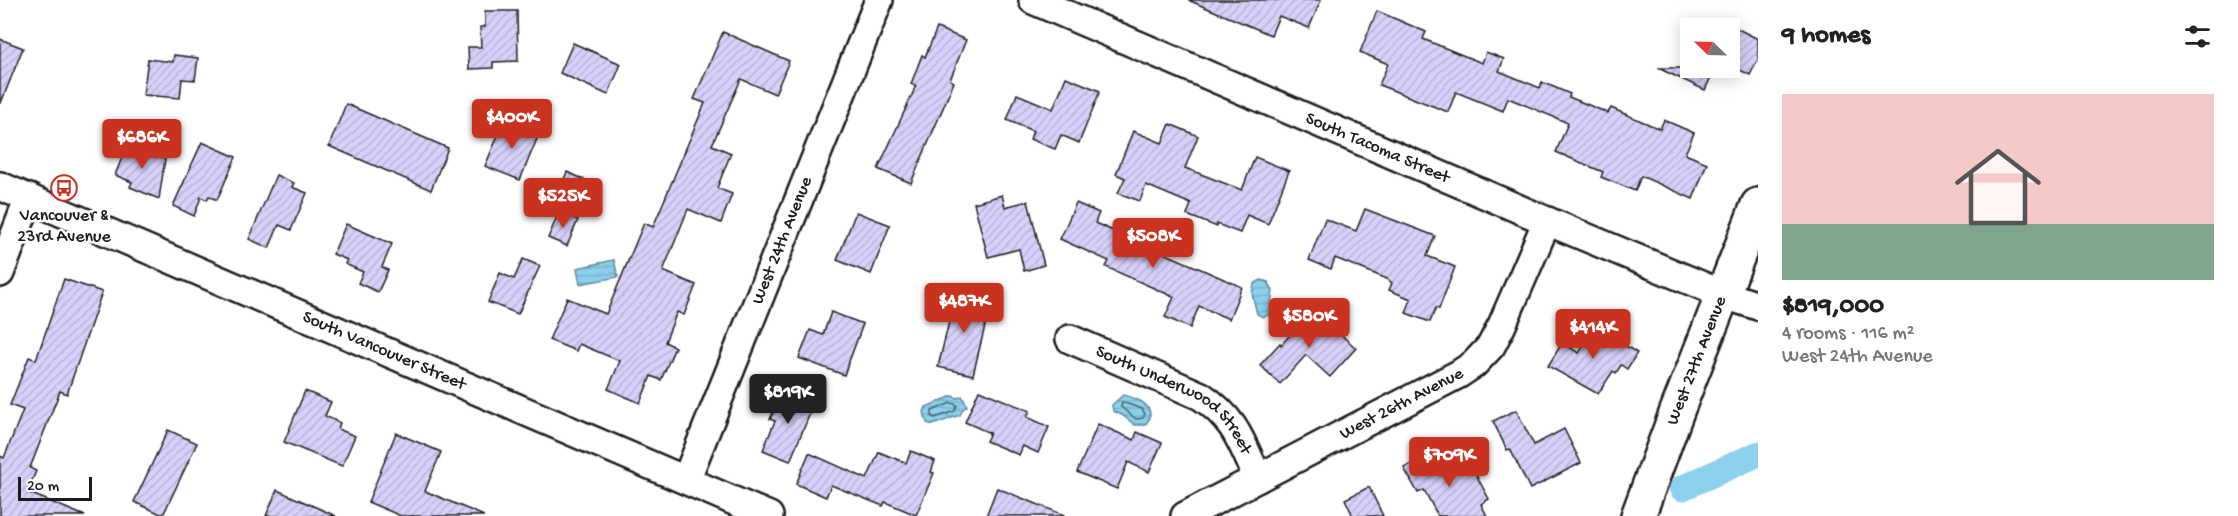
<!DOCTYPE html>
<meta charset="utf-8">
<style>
:root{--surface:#fff;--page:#f6f6f6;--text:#222;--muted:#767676;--line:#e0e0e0;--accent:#c8321e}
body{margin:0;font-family:"Gochi Hand",sans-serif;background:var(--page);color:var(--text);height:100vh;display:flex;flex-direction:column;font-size:22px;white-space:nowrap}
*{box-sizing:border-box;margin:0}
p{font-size:20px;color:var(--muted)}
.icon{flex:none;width:33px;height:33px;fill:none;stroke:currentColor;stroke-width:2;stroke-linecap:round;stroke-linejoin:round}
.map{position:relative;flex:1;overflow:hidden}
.drawer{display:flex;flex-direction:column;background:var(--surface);width:480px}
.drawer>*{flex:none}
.needle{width:39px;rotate:293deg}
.fabs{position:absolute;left:1680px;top:18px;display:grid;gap:12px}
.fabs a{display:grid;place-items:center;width:60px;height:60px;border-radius:0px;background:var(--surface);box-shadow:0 3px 15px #0003;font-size:30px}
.scale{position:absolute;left:18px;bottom:15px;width:74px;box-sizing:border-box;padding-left:6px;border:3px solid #1c1c1c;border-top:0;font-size:16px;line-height:21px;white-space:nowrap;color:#1c1c1c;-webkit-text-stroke:4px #fff;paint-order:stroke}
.price{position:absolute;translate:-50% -51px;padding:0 14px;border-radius:6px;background:var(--accent);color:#fff;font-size:20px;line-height:39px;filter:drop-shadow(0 2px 3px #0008)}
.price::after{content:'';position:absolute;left:50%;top:36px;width:18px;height:14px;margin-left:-9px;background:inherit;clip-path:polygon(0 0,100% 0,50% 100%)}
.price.current{background:#222;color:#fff}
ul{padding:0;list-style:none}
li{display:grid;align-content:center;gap:12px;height:318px;padding:0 24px}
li+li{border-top:2px solid var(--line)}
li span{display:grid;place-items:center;height:186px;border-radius:0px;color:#555}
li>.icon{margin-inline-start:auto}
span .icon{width:108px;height:108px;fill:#fffc;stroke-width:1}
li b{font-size:26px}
h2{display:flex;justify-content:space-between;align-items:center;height:72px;padding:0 24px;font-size:26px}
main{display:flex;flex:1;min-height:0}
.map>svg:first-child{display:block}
.water{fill:url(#water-rules);stroke:#5f8899;stroke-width:1.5}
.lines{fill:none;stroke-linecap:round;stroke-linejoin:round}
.shore{stroke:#486470;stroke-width:1.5}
.canal{stroke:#8bd0ed;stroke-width:26}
.building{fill:url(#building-hatch);stroke:#1c1c1c;stroke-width:1.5}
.minor-casing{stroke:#1c1c1c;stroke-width:32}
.major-casing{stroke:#1c1c1c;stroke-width:38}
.minor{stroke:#fff;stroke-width:27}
.major{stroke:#fff;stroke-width:33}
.labels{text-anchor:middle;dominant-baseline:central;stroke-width:5;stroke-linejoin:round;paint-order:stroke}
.street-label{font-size:18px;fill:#1c1c1c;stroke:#fff}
.poi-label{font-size:18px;fill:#1c1c1c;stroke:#fff}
</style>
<main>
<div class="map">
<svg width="1758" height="516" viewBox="0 0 1758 516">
<defs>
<pattern id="water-rules" width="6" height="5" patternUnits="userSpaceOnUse" patternTransform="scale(1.5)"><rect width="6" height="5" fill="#8bd0ed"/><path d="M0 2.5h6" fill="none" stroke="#77b2cb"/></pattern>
<pattern id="building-hatch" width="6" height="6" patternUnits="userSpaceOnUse" patternTransform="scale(1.5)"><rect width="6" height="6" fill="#d7d0f9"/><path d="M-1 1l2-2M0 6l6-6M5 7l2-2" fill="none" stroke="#b8b2d5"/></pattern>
</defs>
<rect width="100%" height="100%" fill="#fff"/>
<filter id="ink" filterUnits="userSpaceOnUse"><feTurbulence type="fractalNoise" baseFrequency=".0167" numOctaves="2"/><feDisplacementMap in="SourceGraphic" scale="12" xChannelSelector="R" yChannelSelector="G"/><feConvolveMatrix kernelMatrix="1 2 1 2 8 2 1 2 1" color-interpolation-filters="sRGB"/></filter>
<g filter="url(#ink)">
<!-- water -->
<g class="water">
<polygon points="614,260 618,277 580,284 577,268"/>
<polygon points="1261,280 1268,282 1273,290 1270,311 1269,315 1263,317 1257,314 1252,293 1254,284"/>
<path d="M 1123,395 C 1135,398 1152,403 1150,418 L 1145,425 L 1135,425 L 1122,415 L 1113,411 L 1112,405 Z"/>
<polygon points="952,396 958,398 962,396 967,406 963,409 960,415 933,425 927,423 924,412 926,407"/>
</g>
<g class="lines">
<!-- shore -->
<g class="shore">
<polygon points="1122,402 1142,409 1145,414 1143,418 1136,419 1121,407"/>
<polygon points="951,403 957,405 955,411 935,418 932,417 932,411"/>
</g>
<!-- canal -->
<polyline class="canal" points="1682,488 1758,454"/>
</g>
<!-- building -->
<g class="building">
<polygon points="1188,0 1321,0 1309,28 1279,16 1271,35"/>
<polygon points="485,11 517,11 518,61 493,62 493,68 469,69 468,47 481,47 480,27 485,27"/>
<polygon points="1377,11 1426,32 1423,39 1482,63 1486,52 1504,59 1499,71 1540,88 1542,82 1570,94 1569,97 1608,113 1611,108 1660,129 1664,120 1694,133 1685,154 1707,163 1693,199 1641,176 1635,191 1601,177 1603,172 1556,152 1568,123 1508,98 1503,111 1456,92 1448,112 1379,85 1388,64 1360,52"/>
<polygon points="1730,25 1758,39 1758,59 1750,75 1730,65"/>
<polygon points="937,28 966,40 950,80 954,82 911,183 878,169 916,86 911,84 922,55 925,57"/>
<polygon points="723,32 789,61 775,94 741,79 712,145 731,153 717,188 732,194 721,223 688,209 663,271 696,285 684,315 677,312 665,342 675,347 661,380 651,376 640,403 608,389 620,361 579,344 576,351 549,340 567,298 606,314 644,223 653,227 705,103 694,99"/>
<polygon points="0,39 23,48 1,103 0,103"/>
<polygon points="573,43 621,64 608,95 560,73"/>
<polygon points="174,55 198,58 195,80 182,79 180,98 143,95 148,59 173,62"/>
<polygon points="1658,68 1715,68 1705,90"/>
<polygon points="1066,77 1100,91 1079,143 1061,135 1055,149 1030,139 1033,131 1007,120 1017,94 1053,109"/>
<polygon points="346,104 448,148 431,190 329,146"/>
<polygon points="505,119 539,134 520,180 485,166"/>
<polygon points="1170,124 1198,136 1185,168 1242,190 1255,157 1289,171 1268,224 1247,215 1240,233 1217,224 1217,227 1187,215 1191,204 1146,185 1140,201 1118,193 1125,178 1116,174 1133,131 1162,143"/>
<polygon points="202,142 236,157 217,200 209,196 207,200 201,197 194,216 173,206"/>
<polygon points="128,143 165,159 159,199 130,187 132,182 115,175"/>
<polygon points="567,172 590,182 578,208 556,198"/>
<polygon points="276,175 294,183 292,187 307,193 291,230 279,225 269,248 249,239"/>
<polygon points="1002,195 1005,207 1028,201 1044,265 1024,271 1019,249 988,257 974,203"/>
<polygon points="1076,203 1099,213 1095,223 1242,287 1229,319 1199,306 1190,328 1165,317 1174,297 1106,267 1109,261 1060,239"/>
<polygon points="1365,209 1435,236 1427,256 1455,267 1439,309 1436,308 1430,322 1406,313 1411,299 1389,290 1392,283 1387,279 1335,258 1331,269 1309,260 1325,219 1356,231"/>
<polygon points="559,212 578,220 567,246 548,238"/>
<polygon points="856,212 890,225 871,274 837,260"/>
<polygon points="346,224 392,244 382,267 388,270 378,292 358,283 363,272 345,264 347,260 333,254"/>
<polygon points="523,259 540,266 518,314 488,302 500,273 514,279"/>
<polygon points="64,279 102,292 67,394 60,391 30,468 36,471 27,492 85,516 0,516 0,456 4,458 23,410 10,405 29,357 36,360"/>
<polygon points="957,289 985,296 979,320 986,322 973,375 938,367"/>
<polygon points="1313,310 1356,348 1330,377 1306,355 1280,384 1260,365 1280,343 1281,345"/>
<polygon points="831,312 863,324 844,375 799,358 810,330 823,335"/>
<polygon points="1596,327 1637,353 1627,369 1621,365 1616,373 1613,371 1598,394 1548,366 1562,343 1579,353"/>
<polygon points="979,390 1030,411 1027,417 1049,427 1038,453 1023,446 1019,455 986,441 990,433 965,422"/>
<polygon points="305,391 331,402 325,416 340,423 338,429 355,436 342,466 284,442"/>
<polygon points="783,391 814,404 790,461 763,450 775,421 770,419"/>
<polygon points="1516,410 1534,445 1564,429 1581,463 1530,489 1510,449 1507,450 1493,421"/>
<polygon points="1098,424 1134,440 1137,432 1162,443 1149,472 1128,462 1117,489 1077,472"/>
<polygon points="168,430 197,443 163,515 134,502"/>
<polygon points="396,433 441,452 425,491 484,516 401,516 368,502"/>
<polygon points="911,451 935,461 931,472 934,473 916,515 885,502 883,506 831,485 826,497 796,484 809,453 867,479 879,452 906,463"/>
<polygon points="1429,454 1440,475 1468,460 1489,499 1481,504 1487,516 1438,516 1424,490 1418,493 1404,468"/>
<polygon points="1369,487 1383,516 1353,516 1345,499"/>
<polygon points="997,488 1064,515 1064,516 986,516"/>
<polygon points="277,490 336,516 266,516"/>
</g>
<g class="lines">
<!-- minor casing -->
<g class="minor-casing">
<g id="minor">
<path id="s1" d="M 1033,0 L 1547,221 L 1722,294 L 1758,306"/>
<path id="s2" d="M 0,186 L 769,516"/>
<polyline points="0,273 29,198"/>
<path id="s3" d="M 1070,339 L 1201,396 C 1236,420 1241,442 1258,478"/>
<path id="s4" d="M 686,480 L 879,0"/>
<path id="s5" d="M 1185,516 L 1459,374 L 1474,364 L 1491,346 L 1502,325 L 1547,221"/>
</g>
</g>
<!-- major casing -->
<g class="major-casing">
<g id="major">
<path id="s6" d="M 1638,516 L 1677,411 L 1758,205"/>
</g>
</g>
<!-- minor -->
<use href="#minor" class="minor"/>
<!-- major -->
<use href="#major" class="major"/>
</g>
</g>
<!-- icons -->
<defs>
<g id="bus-ring" transform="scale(1.35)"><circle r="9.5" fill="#fff" stroke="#c8321e" stroke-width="1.5"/><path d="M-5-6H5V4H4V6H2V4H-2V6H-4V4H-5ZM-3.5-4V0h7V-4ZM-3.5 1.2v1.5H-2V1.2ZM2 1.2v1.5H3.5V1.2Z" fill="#c8321e"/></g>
</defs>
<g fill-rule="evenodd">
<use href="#bus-ring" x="64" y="188"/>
</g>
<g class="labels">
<!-- street labels -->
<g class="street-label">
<text stroke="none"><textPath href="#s1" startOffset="375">South Tacoma Street</textPath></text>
<text stroke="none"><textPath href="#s4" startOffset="258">West 24th Avenue</textPath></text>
<text stroke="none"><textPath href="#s2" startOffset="418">South Vancouver Street</textPath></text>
<text stroke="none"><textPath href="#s6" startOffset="166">West 27th Avenue</textPath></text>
<text stroke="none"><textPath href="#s5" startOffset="244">West 26th Avenue</textPath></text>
<text stroke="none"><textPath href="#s3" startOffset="123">South Underwood Street</textPath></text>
</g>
<!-- poi labels -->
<g class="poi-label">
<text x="64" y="216">Vancouver &amp;<tspan x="64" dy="21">23rd Avenue</tspan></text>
</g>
</g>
</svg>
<div class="fabs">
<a><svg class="needle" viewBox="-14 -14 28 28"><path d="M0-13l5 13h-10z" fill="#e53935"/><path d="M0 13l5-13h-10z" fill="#767676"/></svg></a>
</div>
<div class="scale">20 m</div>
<b class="price" style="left:512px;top:150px">$400K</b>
<b class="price" style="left:142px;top:170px">$686K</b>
<b class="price" style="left:563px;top:229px">$525K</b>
<b class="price" style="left:1153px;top:269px">$508K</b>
<b class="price" style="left:964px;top:334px">$487K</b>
<b class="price" style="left:1309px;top:349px">$580K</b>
<b class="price" style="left:1593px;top:360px">$414K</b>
<b class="price current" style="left:788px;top:425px">$819K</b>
<b class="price" style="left:1449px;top:488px">$709K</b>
</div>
<section class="drawer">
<h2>9 homes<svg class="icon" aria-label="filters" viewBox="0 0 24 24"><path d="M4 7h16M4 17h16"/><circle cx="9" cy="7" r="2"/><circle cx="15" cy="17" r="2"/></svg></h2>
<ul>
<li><span style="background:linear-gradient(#f6c9c9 70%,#7fa58c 0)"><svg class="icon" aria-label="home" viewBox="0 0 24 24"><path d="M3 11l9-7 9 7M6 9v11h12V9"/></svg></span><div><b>$819,000</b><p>4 rooms · 116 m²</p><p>West 24th Avenue</p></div></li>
</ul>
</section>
</main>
